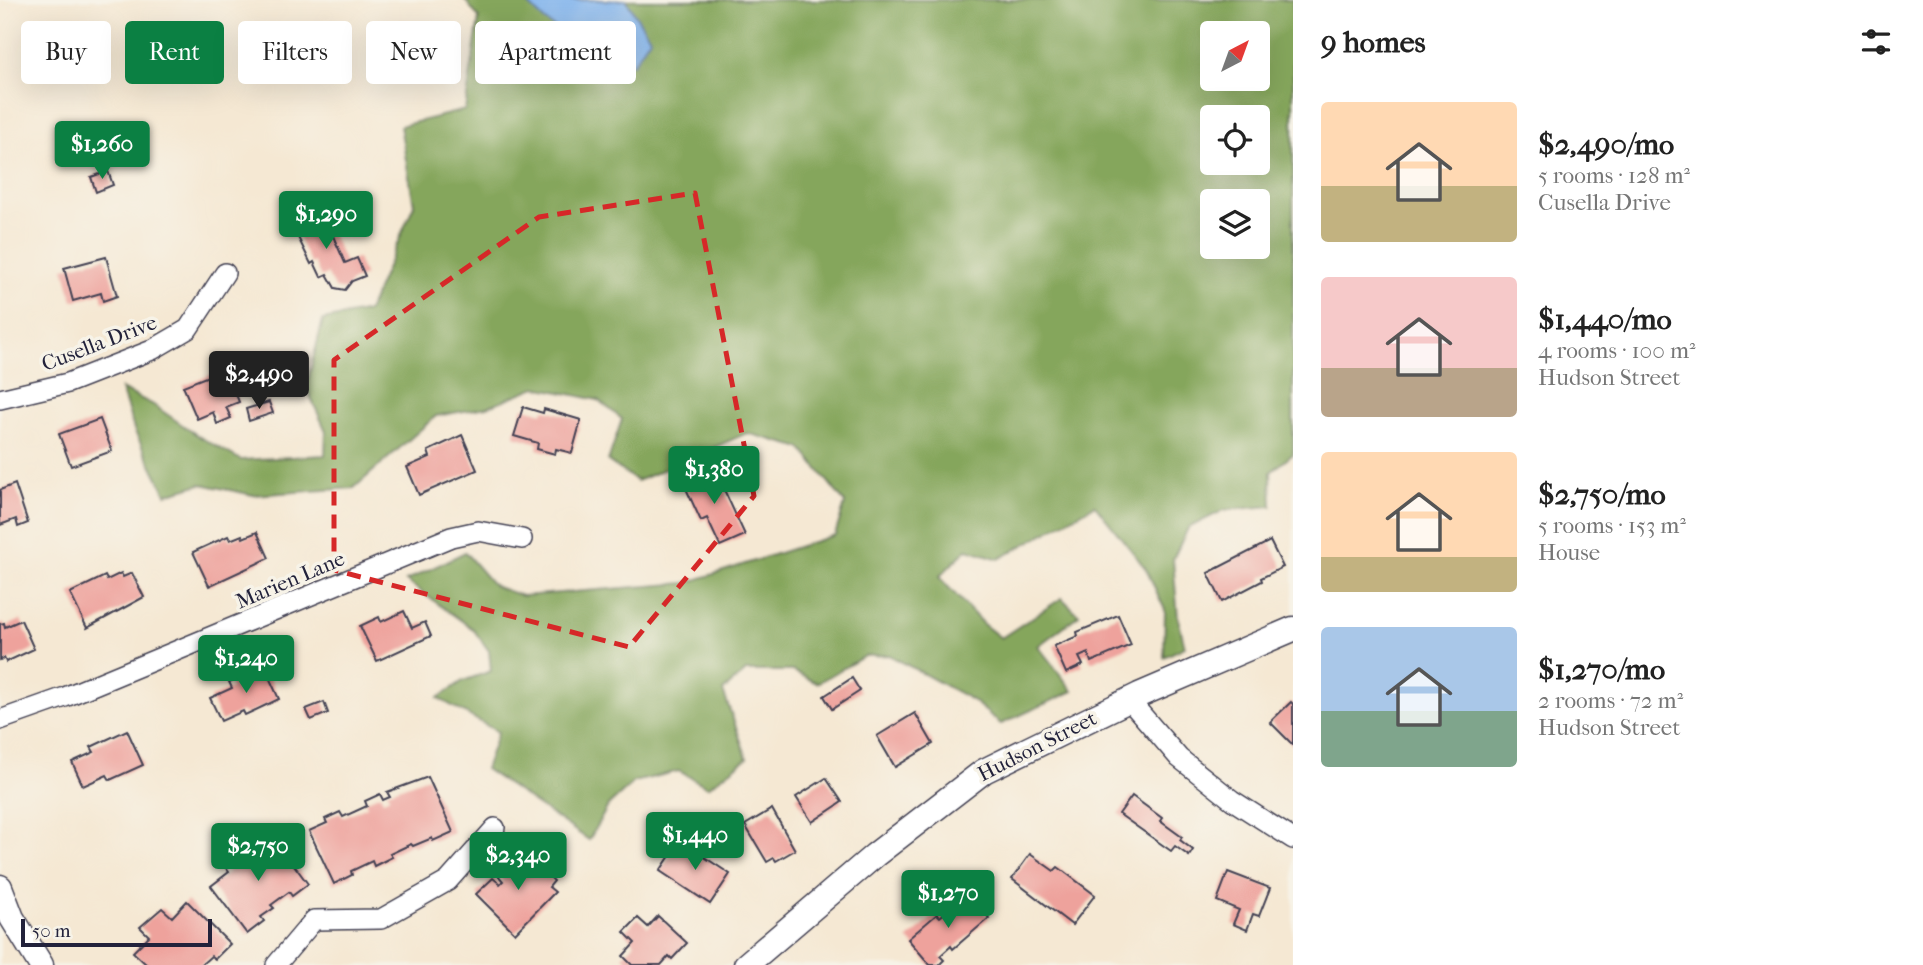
<!DOCTYPE html>
<meta charset="utf-8">
<style>
:root{--surface:#fff;--page:#f2f2f2;--text:#222;--muted:#767676;--accent:#0b8043}
body{margin:0;font-family:"IM FELL French Canon",serif;background:var(--page);color:var(--text);height:100vh;display:flex;flex-direction:column;font-size:26px;white-space:nowrap}
*{box-sizing:border-box;margin:0}
p{font-size:23px;color:var(--muted)}
.icon{flex:none;width:38px;height:38px;fill:none;stroke:currentColor;stroke-width:2;stroke-linecap:round;stroke-linejoin:round}
.map{position:relative;flex:1;overflow:hidden}
.panel{display:flex;flex-direction:column;background:var(--surface);width:630px}
.panel>*{flex:none}
.top-card{position:absolute;left:21px;top:21px;width:665px;height:63px;display:flex;gap:14px}
.needle{width:46px;rotate:41deg}
.fabs{position:absolute;left:1200px;top:21px;display:grid;gap:14px}
.fabs a{display:grid;place-items:center;width:70px;height:70px;border-radius:7px;background:var(--surface);box-shadow:0 7px 28px #0002;font-size:35px}
.scale{position:absolute;left:21px;bottom:18px;width:191px;box-sizing:border-box;padding-left:7px;border:4px solid #22223b;border-top:0;font-size:19px;line-height:24px;white-space:nowrap;color:#22223b;-webkit-text-stroke:5px #f7f3e8;paint-order:stroke}
.price{position:absolute;translate:-50% -60px;padding:0 16px;border-radius:7px;background:var(--accent);color:#fff;font-size:23px;line-height:46px;filter:drop-shadow(0 2px 4px #0008)}
.price::after{content:'';position:absolute;left:50%;top:42px;width:21px;height:16px;margin-left:-10px;background:inherit;clip-path:polygon(0 0,100% 0,50% 100%)}
.price.active{background:#222;color:#fff}
ul{padding:0;list-style:none}
li{display:flex;align-items:center;gap:21px;height:175px;padding:0 28px}
li span{display:grid;place-items:center;flex:none;width:196px;height:140px;border-radius:7px;color:#555}
li>.icon{margin-inline-start:auto}
span .icon{width:84px;height:84px;fill:#fffc;stroke-width:1}
li b{font-size:30px}
h2{display:flex;justify-content:space-between;align-items:center;height:84px;padding:0 28px;font-size:30px}
.pill{padding:0 24px;border-radius:7px;background:var(--surface);box-shadow:0 7px 28px #0002;font-size:24px;line-height:63px}
.pill.active{background:var(--accent);color:#fff}
main{display:flex;flex:1;min-height:0}
.map>svg:first-child{display:block}
.forest{fill:#85a65b;stroke:#54644b;stroke-width:2;fill-rule:evenodd}
.water{fill:#80b3ed;stroke:#516a94;stroke-width:2}
.building{fill:#eea29c}
.lines{fill:none;stroke-linecap:round;stroke-linejoin:round}
.minor-casing{stroke:#424052;stroke-width:22}
.tertiary-casing{stroke:#424052;stroke-width:27}
.minor{stroke:#fff;stroke-width:19}
.tertiary{stroke:#fff;stroke-width:24}
.marked{fill:none;stroke:#d62828;stroke-width:5;stroke-dasharray:14 9;stroke-linejoin:round}
.labels{text-anchor:middle;dominant-baseline:central;stroke-width:7;stroke-linejoin:round;paint-order:stroke}
.street-label{font-size:21px;fill:#22223b;stroke:#f7f3e8}
</style>
<main>
<div class="map">
<svg width="1293" height="965" viewBox="0 0 1293 965">
<rect width="100%" height="100%" fill="#f7f3e8"/>
<filter id="ink" filterUnits="userSpaceOnUse"><feTurbulence type="fractalNoise" baseFrequency=".0143" numOctaves="2"/><feDisplacementMap in="SourceGraphic" scale="14" xChannelSelector="R" yChannelSelector="G"/><feConvolveMatrix kernelMatrix="1 2 1 2 8 2 1 2 1" color-interpolation-filters="sRGB"/></filter>
<filter id="wash" filterUnits="userSpaceOnUse"><feTurbulence type="fractalNoise" baseFrequency=".00686" numOctaves="4" result="noise"/><feDisplacementMap in="SourceGraphic" scale="28" xChannelSelector="R" yChannelSelector="G"/><feGaussianBlur stdDeviation="1.57" result="paint"/><feColorMatrix in="noise" values="0 0 0 0 0 0 0 0 0 0 0 0 0 0 0 0 0 1.4 0 .05"/><feComposite in="paint" operator="in"/></filter>
<g filter="url(#wash)">
<rect width="100%" height="100%" fill="#f5e8d3"/>
<!-- forest -->
<path class="forest" d="M 465,0 L 1293,0 L 1293,454 L 1271,472 L 1272,506 L 1224,510 L 1188,528 L 1173,559 L 1178,618 L 1185,647 L 1164,657 L 1165,610 L 1146,569 L 1095,505 L 999,559 L 967,549 L 939,577 L 983,624 L 1001,638 L 1062,598 L 1079,615 L 1038,646 L 1073,691 L 1001,724 L 972,700 L 889,655 L 865,656 L 817,683 L 793,671 L 746,671 L 723,691 L 747,758 L 708,787 L 679,771 L 634,782 L 608,806 L 589,840 L 485,769 L 498,732 L 438,698 L 463,681 L 491,671 L 489,651 L 473,629 L 406,581 L 465,552 L 494,586 L 522,596 L 686,583 L 835,535 L 845,503 L 801,448 L 747,433 L 637,481 L 608,461 L 622,419 L 598,400 L 536,387 L 487,407 L 436,416 L 354,488 L 253,495 L 201,484 L 166,494 L 135,432 L 121,389 L 152,404 L 200,437 L 241,460 L 325,455 L 326,431 L 306,387 L 323,320 L 368,311 L 414,205 L 400,126 L 465,110 L 479,18 ZM 1213,33 L 1258,33 L 1258,79 L 1213,79 ZM 1213,117 L 1258,117 L 1258,163 L 1213,163 ZM 1213,201 L 1258,201 L 1258,247 L 1213,247 Z"/>
<!-- water -->
<polygon class="water" points="524,0 626,0 650,38 633,64 611,60 573,40 545,21"/>
<g id="blocks">
<!-- building -->
<g class="building">
<polygon points="108,171 113,185 96,192 91,177"/>
<polygon points="321,209 345,263 357,258 365,276 352,281 345,290 335,288 327,274 321,277 314,262 311,264 291,223"/>
<polygon points="106,257 117,296 103,301 101,293 73,301 64,268"/>
<polygon points="226,369 239,402 226,407 231,418 217,424 213,412 197,419 183,386"/>
<polygon points="269,402 273,413 249,421 246,409"/>
<polygon points="523,407 543,413 544,409 581,420 572,453 556,449 555,454 537,449 538,443 514,436"/>
<polygon points="100,419 112,451 71,466 59,434"/>
<polygon points="462,435 477,470 419,495 407,467 430,457 428,451"/>
<polygon points="714,468 745,535 720,546 707,518 701,521 683,482"/>
<polygon points="15,484 28,523 18,527 16,519 0,525 0,490"/>
<polygon points="257,532 269,558 209,586 193,552 228,536 230,540 242,535 243,538"/>
<polygon points="1270,541 1283,567 1261,578 1262,581 1222,602 1208,573"/>
<polygon points="121,573 123,577 132,573 144,597 87,628 70,593 105,576 107,580"/>
<polygon points="404,611 412,628 425,622 431,636 377,661 360,626 379,617 381,622"/>
<polygon points="1118,615 1131,645 1091,662 1088,653 1079,657 1083,665 1066,673 1054,646 1078,636 1077,632"/>
<polygon points="21,620 34,649 6,662 4,658 0,660 0,624 4,623 5,627"/>
<polygon points="264,666 279,699 245,715 243,711 221,721 210,698 232,688 229,682"/>
<polygon points="852,678 860,691 832,709 824,696"/>
<polygon points="324,702 328,713 311,720 306,709"/>
<polygon points="1291,702 1293,704 1293,745 1270,722"/>
<polygon points="915,713 933,744 895,767 877,736"/>
<polygon points="127,730 143,765 110,780 107,775 83,786 72,762 94,752 91,747"/>
<polygon points="428,777 453,832 433,841 432,838 413,846 411,844 390,854 392,857 374,866 372,861 351,871 352,875 334,884 309,831 327,823 325,819 340,812 343,817 367,806 365,801 380,794 383,800 390,797 387,792"/>
<polygon points="826,778 842,802 812,822 796,797"/>
<polygon points="1132,796 1162,818 1160,821 1182,837 1180,840 1193,850 1189,856 1175,846 1171,851 1119,814"/>
<polygon points="772,809 795,850 776,861 774,858 767,862 745,825"/>
<polygon points="274,838 308,884 292,896 289,892 271,905 274,908 261,917 264,921 247,934 211,886 229,872 221,862 233,854 240,863 245,859 242,855 255,845 258,849"/>
<polygon points="680,841 730,874 710,904 660,871"/>
<polygon points="1030,854 1054,871 1058,867 1095,895 1072,925 1012,879"/>
<polygon points="516,855 522,861 528,855 554,881 549,887 555,892 515,933 476,894 493,878 500,884 503,881 497,874"/>
<polygon points="1228,872 1270,888 1259,916 1253,914 1247,930 1233,924 1239,910 1217,901"/>
<polygon points="968,893 989,918 953,949 951,946 940,956 944,960 939,965 930,965 908,939 937,914 940,917"/>
<polygon points="187,901 230,944 215,959 211,956 201,965 147,965 133,952 149,936 140,927 162,908 172,917"/>
<polygon points="658,916 687,943 672,959 669,956 661,965 632,965 623,956 635,943 624,932 638,918 648,927"/>
</g>
</g>
</g>
<g filter="url(#ink)">
<use href="#blocks" fill-opacity="0" stroke="#424052" stroke-width="2"/>
<g class="lines">
<!-- minor casing -->
<g class="minor-casing">
<g id="minor">
<polyline points="0,399 68,383 152,350 188,329 225,273"/>
<polyline points="1129,700 1179,758 1232,800 1293,839"/>
<polyline points="0,720 65,697 451,537 478,531 522,539"/>
<polyline points="276,965 314,920 381,919 448,881 495,828"/>
</g>
</g>
<!-- tertiary casing -->
<g class="tertiary-casing">
<g id="tertiary">
<polyline points="0,887 12,918 41,965"/>
<polyline points="746,965 875,855 984,771 1139,695 1293,629"/>
</g>
</g>
<!-- minor -->
<use href="#minor" class="minor"/>
<!-- tertiary -->
<use href="#tertiary" class="tertiary"/>
</g>
</g>
<!-- marked area -->
<path class="marked" d="M 695,193 L 754,496 L 629,647 L 334,570 L 334,360 L 539,217 Z"/>
<g class="labels">
<!-- street labels -->
<g class="street-label">
<text transform="translate(99 343) rotate(-21)">Cusella Drive</text>
<text transform="translate(290 580) rotate(-23)">Marien Lane</text>
<text transform="translate(1037 746) rotate(-27)">Hudson Street</text>
</g>
</g>
</svg>
<div class="fabs">
<a><svg class="needle" viewBox="-14 -14 28 28"><path d="M0-13l5 13h-10z" fill="#e53935"/><path d="M0 13l5-13h-10z" fill="#767676"/></svg></a>
<a><svg class="icon" aria-label="locate" viewBox="0 0 24 24"><circle cx="12" cy="12" r="6"/><path d="M12 2v4M12 18v4M2 12h4M18 12h4"/></svg></a>
<a><svg class="icon" aria-label="layers" viewBox="0 0 24 24"><path d="M12 4l9 5-9 5-9-5zM3 14l9 5 9-5"/></svg></a>
</div>
<div class="scale">50 m</div>
<b class="price" style="left:102px;top:181px">$1,260</b>
<b class="price" style="left:326px;top:251px">$1,290</b>
<b class="price active" style="left:259px;top:411px">$2,490</b>
<b class="price" style="left:714px;top:506px">$1,380</b>
<b class="price" style="left:246px;top:695px">$1,240</b>
<b class="price" style="left:695px;top:872px">$1,440</b>
<b class="price" style="left:258px;top:883px">$2,750</b>
<b class="price" style="left:518px;top:892px">$2,340</b>
<b class="price" style="left:948px;top:930px">$1,270</b>
<div class="top-card">
<a class="pill">Buy</a>
<a class="pill active">Rent</a>
<a class="pill">Filters</a>
<a class="pill">New</a>
<a class="pill">Apartment</a>
</div>
</div>
<section class="panel">
<h2>9 homes<svg class="icon" aria-label="filters" viewBox="0 0 24 24"><path d="M4 7h16M4 17h16"/><circle cx="9" cy="7" r="2"/><circle cx="15" cy="17" r="2"/></svg></h2>
<ul>
<li><span style="background:linear-gradient(#ffd9b3 60%,#c2b280 0)"><svg class="icon" aria-label="home" viewBox="0 0 24 24"><path d="M3 11l9-7 9 7M6 9v11h12V9"/></svg></span><div><b>$2,490/mo</b><p>5 rooms · 128 m²</p><p>Cusella Drive</p></div></li>
<li><span style="background:linear-gradient(#f6c9c9 65%,#b9a48a 0)"><svg class="icon" aria-label="home" viewBox="0 0 24 24"><path d="M3 11l9-7 9 7M6 9v11h12V9"/></svg></span><div><b>$1,440/mo</b><p>4 rooms · 100 m²</p><p>Hudson Street</p></div></li>
<li><span style="background:linear-gradient(#ffd9b3 75%,#c2b280 0)"><svg class="icon" aria-label="home" viewBox="0 0 24 24"><path d="M3 11l9-7 9 7M6 9v11h12V9"/></svg></span><div><b>$2,750/mo</b><p>5 rooms · 153 m²</p><p>House</p></div></li>
<li><span style="background:linear-gradient(#a9c7e8 60%,#7fa58c 0)"><svg class="icon" aria-label="home" viewBox="0 0 24 24"><path d="M3 11l9-7 9 7M6 9v11h12V9"/></svg></span><div><b>$1,270/mo</b><p>2 rooms · 72 m²</p><p>Hudson Street</p></div></li>
</ul>
</section>
</main>
